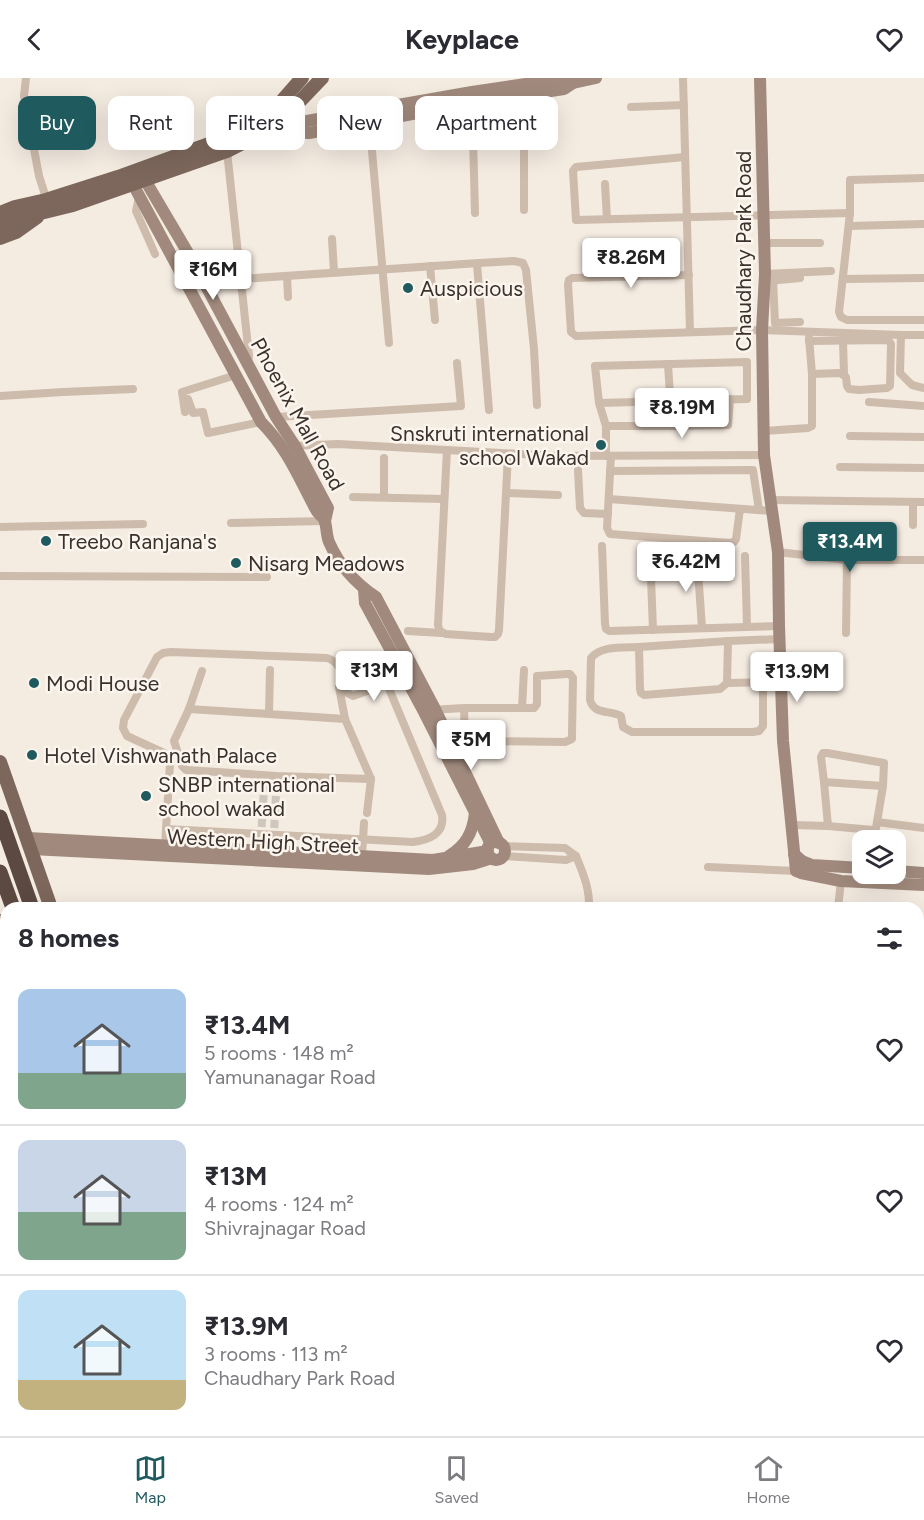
<!DOCTYPE html>
<meta charset="utf-8">
<style>
:root{--surface:#fff;--page:#f7f7f7;--text:#2b2b33;--muted:#7c7c81;--line:#e1e1e2;--accent:#1f5a5e}
body{margin:0;font-family:Figtree,sans-serif;background:var(--page);color:var(--text);height:100vh;display:flex;flex-direction:column;font-size:22px;white-space:nowrap}
*{box-sizing:border-box;margin:0}
p{font-size:20px;color:var(--muted)}
.icon{flex:none;width:33px;height:33px;fill:none;stroke:currentColor;stroke-width:2;stroke-linecap:round;stroke-linejoin:round}
.map{position:relative;flex:1;overflow:hidden}
.sheet{position:absolute;left:0px;top:824px;width:924px;height:536px;display:flex;flex-direction:column;background:var(--surface);border-radius:18px 18px 0 0;box-shadow:0 6px 24px #0002}
.sheet>*{flex:none}
.top-card{position:absolute;left:18px;top:18px;width:600px;height:54px;display:flex;gap:12px}
.controls{position:absolute;left:852px;top:752px;display:grid;gap:12px}
.controls a{display:grid;place-items:center;width:54px;height:54px;border-radius:12px;background:var(--surface);box-shadow:0 6px 24px #0002;font-size:30px}
.price{position:absolute;translate:-50% -51px;padding:0 14px;border-radius:6px;background:#fff;color:#222;font-size:20px;line-height:39px;filter:drop-shadow(0 2px 3px #0008)}
.price::after{content:'';position:absolute;left:50%;top:36px;width:18px;height:14px;margin-left:-9px;background:inherit;clip-path:polygon(0 0,100% 0,50% 100%)}
.price.on{background:var(--accent);color:#fff}
ul{padding:0;list-style:none}
li{display:flex;align-items:center;gap:18px;height:150px;padding:0 18px}
li+li{border-top:2px solid var(--line)}
li span{display:grid;place-items:center;flex:none;width:168px;height:120px;border-radius:12px;color:#555}
li>.icon{margin-inline-start:auto}
span .icon{width:72px;height:72px;fill:#fffc;stroke-width:1}
li b{font-size:26px}
h2{display:flex;justify-content:space-between;align-items:center;height:72px;padding:0 18px;font-size:26px}
.tag{padding:0 21px;border-radius:12px;background:var(--surface);box-shadow:0 6px 24px #0002;font-size:21px;line-height:54px}
.tag.on{background:var(--accent);color:#fff}
header{display:flex;justify-content:space-between;align-items:center;height:78px;padding:0 18px;background:var(--surface);font-size:27px;font-weight:700}
.tabs{display:flex;justify-content:space-around;align-items:center;height:84px;border-top:2px solid var(--line);background:var(--surface);font-size:16px;color:var(--muted)}
.tabs a{display:grid;justify-items:center;gap:3px}
.tabs .on{color:var(--accent)}
.map>svg:first-child{display:block}
.lines{fill:none;stroke-linecap:round;stroke-linejoin:round}
.street-tunnel{stroke:#cfc6bd;stroke-width:8;stroke-dasharray:8 4;stroke-linecap:butt}
.street{stroke:#cdbbac;stroke-width:8}
.secondary{stroke:#a18a7d;stroke-width:12}
.primary{stroke:#7d675c;stroke-width:14}
.highway{stroke:#5c4a42;stroke-width:15}
.poi-dot{fill:#1f5a5e;stroke:#fbf5ee;stroke-width:2}
.labels{text-anchor:middle;dominant-baseline:central;stroke-width:5;stroke-linejoin:round;paint-order:stroke}
.street-label{font-size:21px;fill:#3b302b;stroke:#fbf5ee}
.poi-label{font-size:21px;fill:#3b302b;stroke:#fbf5ee;text-anchor:start}
</style>
<header><svg class="icon" aria-label="back" viewBox="0 0 24 24"><path d="M15 5l-7 7 7 7"/></svg>Keyplace<svg class="icon" aria-label="heart" viewBox="0 0 24 24"><path d="M12 20l-8-8c-3-5 5-10 8-4 3-6 11-1 8 4z"/></svg></header>
<div class="map">
<svg width="924" height="1358" viewBox="0 0 924 1358">
<rect width="100%" height="100%" fill="#f4ebe1"/>
<g class="lines">
<!-- street-tunnel -->
<g class="street-tunnel">
<polyline points="260,773 265,697"/>
<polyline points="273,774 277,698"/>
</g>
<!-- street -->
<g class="street">
<polyline points="26,0 24,18 39,98 48,126"/>
<polyline points="683,0 690,254"/>
<polyline points="524,13 524,132"/>
<polyline points="472,22 475,135"/>
<polyline points="631,29 684,27"/>
<polyline points="369,39 389,265"/>
<polyline points="227,73 249,278 248,286"/>
<polyline points="685,79 576,89 573,93 576,142 850,135"/>
<polyline points="924,100 850,102 850,135 839,234 841,239 847,242 924,242"/>
<polyline points="605,106 607,141"/>
<polyline points="139,119 136,133 155,176"/>
<polyline points="849,148 924,146"/>
<polyline points="332,161 334,194"/>
<polyline points="765,165 820,165"/>
<polyline points="477,186 489,332"/>
<polyline points="430,188 435,242"/>
<polyline points="765,196 831,193"/>
<polyline points="689,197 572,200 569,202 568,206 571,254 576,258 762,252 901,257 924,257"/>
<polyline points="287,198 288,219"/>
<polyline points="241,201 479,185 514,183 523,185 526,192 534,271 537,327"/>
<polyline points="843,201 924,200"/>
<polyline points="773,202 775,245 800,244"/>
<polyline points="768,203 800,200"/>
<polyline points="901,257 900,295 912,307 924,310"/>
<polyline points="809,263 886,262 889,263 891,266 890,308 887,310 859,312 849,311 847,308 846,299 840,295 812,296"/>
<polyline points="843,263 844,296"/>
<polyline points="668,286 672,348 728,347 730,321"/>
<polyline points="0,318 63,314 133,311"/>
<polyline points="188,321 193,335 203,334 208,355 261,344"/>
<polyline points="869,324 924,328"/>
<polyline points="599,325 747,321 747,284 595,288 599,325 606,348 606,378"/>
<polyline points="185,334 182,314 236,297"/>
<polyline points="276,339 461,328 457,285"/>
<polyline points="606,348 672,348"/>
<polyline points="764,353 808,350 812,348 812,296 809,260"/>
<polyline points="850,358 924,359"/>
<polyline points="291,368 338,366 557,378 764,377"/>
<path d="M 447,372 L 438,547 C 439,552 440,554 446,556 L 491,559 L 495,559 L 498,556 L 499,552 L 508,376"/>
<polyline points="611,378 607,450 610,456 730,465 734,464 736,461 740,431"/>
<polyline points="384,380 384,419"/>
<polyline points="840,389 924,390"/>
<polyline points="578,392 580,430 584,435 608,436"/>
<polyline points="610,393 753,392 759,432"/>
<polyline points="506,415 558,417"/>
<polyline points="353,419 444,421"/>
<polyline points="609,421 771,433"/>
<polyline points="771,422 924,424"/>
<polyline points="913,424 913,447"/>
<polyline points="231,445 325,443"/>
<polyline points="0,449 143,446"/>
<polyline points="602,468 605,546 606,551 609,553 779,548"/>
<polyline points="650,474 653,552"/>
<polyline points="778,474 847,482 924,482"/>
<polyline points="697,478 702,550"/>
<polyline points="745,478 747,549"/>
<polyline points="0,498 267,499"/>
<polyline points="408,553 441,555"/>
<polyline points="846,555 847,482"/>
<polyline points="779,561 728,563 639,569 640,611 641,615 644,617 720,611 727,605 781,604"/>
<path d="M 639,569 C 624,570 601,567 591,580 L 590,622 C 594,637 610,632 621,638 L 623,649 L 632,654 L 753,654 L 759,653 L 763,648 L 763,604"/>
<polyline points="270,592 269,636 345,641"/>
<polyline points="202,593 189,631 174,663 182,688 186,692 277,698 371,701"/>
<polyline points="727,605 728,563"/>
<polyline points="339,609 345,641 371,701 367,735"/>
<polyline points="522,630 524,592"/>
<polyline points="189,631 269,636"/>
<path d="M 431,632 L 464,630 L 534,630 L 537,626 L 537,598 L 567,596 L 570,596 L 573,600 L 572,656 L 572,661 L 565,664 L 474,663 C 462,658 465,641 464,630"/>
<polyline points="824,704 828,748"/>
<polyline points="877,744 924,750"/>
<polyline points="792,747 828,748 873,752 876,750 883,708 824,704 821,679 823,675 827,675 884,685 883,708"/>
<path d="M 166,751 L 413,764 C 429,762 445,756 442,737 L 387,606"/>
<path d="M 165,768 L 170,685 L 167,679 L 164,675 L 127,658 L 123,650 L 124,642 L 157,579 L 163,575 L 171,574 L 327,580 C 342,584 343,602 347,615 L 353,618 L 387,606 L 404,597"/>
<polyline points="362,778 364,745"/>
<polyline points="503,778 566,782 576,778 565,770 504,768"/>
<path d="M 576,778 C 583,795 590,811 589,830"/>
<polyline points="708,789 796,793"/>
<polyline points="838,830 841,803"/>
<polyline points="0,954 6,954"/>
<polyline points="918,991 921,965"/>
<polyline points="0,1014 6,1015"/>
<polyline points="0,1131 6,1136"/>
<polyline points="627,1353 629,1358"/>
<polyline points="899,1353 900,1358"/>
<polyline points="378,1358 379,1353"/>
<polyline points="426,1358 426,1353"/>
<polyline points="642,1358 664,1353"/>
</g>
<!-- secondary -->
<g class="secondary">
<polyline points="760,0 765,196 762,252 764,377 778,474 779,548 783,663 796,793 801,795 841,803 924,807"/>
<polyline points="281,43 289,44 307,43 472,14 532,5 563,1 573,5"/>
<polyline points="270,51 280,54 309,55 472,25 564,11 573,5 596,0"/>
<polyline points="144,94 145,102 191,180 276,339 295,368 328,430 325,443"/>
<path d="M 131,99 L 135,110 L 261,344 C 287,370 298,398 315,430 C 317,435 321,437 324,441 C 327,447 326,457 329,464 C 339,487 355,505 376,519 L 435,631 L 499,765"/>
<polyline points="364,511 365,525 424,634 490,764"/>
<polyline points="28,760 433,782 488,773"/>
<circle cx="496" cy="773" r="9"/>
<polyline points="31,771 429,791 473,786 492,780"/>
<polyline points="794,776 802,783 812,787 862,790"/>
<path d="M 449,778 C 466,768 473,754 475,735"/>
<polyline points="896,793 924,795"/>
<polyline points="918,1253 924,1253"/>
</g>
<!-- primary -->
<g class="primary">
<polyline points="0,135 15,129 46,122 118,99 228,59 260,41 280,25 302,0"/>
<polyline points="0,148 20,140 73,127 227,73 270,51 281,43 322,0"/>
<polyline points="0,160 16,154 37,139"/>
<polyline points="0,684 51,830"/>
<polyline points="0,843 6,860"/>
<polyline points="182,1353 183,1358"/>
<polyline points="236,1353 238,1358"/>
</g>
<!-- highway -->
<g class="highway">
<polyline points="0,739 32,830"/>
<polyline points="0,794 13,830"/>
<polyline points="200,1353 202,1358"/>
<polyline points="218,1353 220,1358"/>
</g>
</g>
<!-- markers -->
<g class="poi-dot">
<circle cx="408" cy="210" r="6"/>
<circle cx="601" cy="367" r="6"/>
<circle cx="46" cy="463" r="6"/>
<circle cx="236" cy="485" r="6"/>
<circle cx="34" cy="605" r="6"/>
<circle cx="32" cy="677" r="6"/>
<circle cx="146" cy="718" r="6"/>
</g>
<g class="labels">
<!-- street labels -->
<g class="street-label">
<text transform="translate(743 173) rotate(-90)">Chaudhary Park Road</text>
<text transform="translate(298 336) rotate(61)">Phoenix Mall Road</text>
<text transform="translate(263 763) rotate(3)">Western High Street</text>
</g>
<!-- poi labels -->
<g class="poi-label">
<text x="420" y="210">Auspicious</text>
<text x="589" y="355" text-anchor="end">Snskruti international<tspan x="589" dy="24">school Wakad</tspan></text>
<text x="58" y="463">Treebo Ranjana's</text>
<text x="248" y="485">Nisarg Meadows</text>
<text x="46" y="605">Modi House</text>
<text x="44" y="677">Hotel Vishwanath Palace</text>
<text x="158" y="706">SNBP international<tspan x="158" dy="24">school wakad</tspan></text>
</g>
</g>
</svg>
<div class="controls">
<a><svg class="icon" aria-label="layers" viewBox="0 0 24 24"><path d="M12 4l9 5-9 5-9-5zM3 14l9 5 9-5"/></svg></a>
</div>
<b class="price" style="left:631px;top:211px">₹8.26M</b>
<b class="price" style="left:213px;top:223px">₹16M</b>
<b class="price" style="left:682px;top:361px">₹8.19M</b>
<b class="price on" style="left:850px;top:495px">₹13.4M</b>
<b class="price" style="left:686px;top:515px">₹6.42M</b>
<b class="price" style="left:374px;top:624px">₹13M</b>
<b class="price" style="left:797px;top:625px">₹13.9M</b>
<b class="price" style="left:471px;top:693px">₹5M</b>
<div class="top-card">
<a class="tag on">Buy</a>
<a class="tag">Rent</a>
<a class="tag">Filters</a>
<a class="tag">New</a>
<a class="tag">Apartment</a>
</div>
<section class="sheet">
<h2>8 homes<svg class="icon" aria-label="filters" viewBox="0 0 24 24"><path d="M4 7h16M4 17h16"/><circle cx="9" cy="7" r="2"/><circle cx="15" cy="17" r="2"/></svg></h2>
<ul>
<li><span style="background:linear-gradient(#a9c7e8 70%,#7fa58c 0)"><svg class="icon" aria-label="home" viewBox="0 0 24 24"><path d="M3 11l9-7 9 7M6 9v11h12V9"/></svg></span><div><b>₹13.4M</b><p>5 rooms · 148 m²</p><p>Yamunanagar Road</p></div><svg class="icon" aria-label="heart" viewBox="0 0 24 24"><path d="M12 20l-8-8c-3-5 5-10 8-4 3-6 11-1 8 4z"/></svg></li>
<li><span style="background:linear-gradient(#c9d6e8 60%,#7fa58c 0)"><svg class="icon" aria-label="home" viewBox="0 0 24 24"><path d="M3 11l9-7 9 7M6 9v11h12V9"/></svg></span><div><b>₹13M</b><p>4 rooms · 124 m²</p><p>Shivrajnagar Road</p></div><svg class="icon" aria-label="heart" viewBox="0 0 24 24"><path d="M12 20l-8-8c-3-5 5-10 8-4 3-6 11-1 8 4z"/></svg></li>
<li><span style="background:linear-gradient(#bfe0f5 75%,#c2b280 0)"><svg class="icon" aria-label="home" viewBox="0 0 24 24"><path d="M3 11l9-7 9 7M6 9v11h12V9"/></svg></span><div><b>₹13.9M</b><p>3 rooms · 113 m²</p><p>Chaudhary Park Road</p></div><svg class="icon" aria-label="heart" viewBox="0 0 24 24"><path d="M12 20l-8-8c-3-5 5-10 8-4 3-6 11-1 8 4z"/></svg></li>
</ul>
</section>
</div>
<nav class="tabs">
<a class="on"><svg class="icon" aria-label="map" viewBox="0 0 24 24"><path d="M3 6l6-2 6 2 6-2v14l-6 2-6-2-6 2zM9 4v14M15 6v14"/></svg>Map</a>
<a><svg class="icon" aria-label="saved" viewBox="0 0 24 24"><path d="M7 4h10v16l-5-4-5 4z"/></svg>Saved</a>
<a><svg class="icon" aria-label="home" viewBox="0 0 24 24"><path d="M3 11l9-7 9 7M6 9v11h12V9"/></svg>Home</a>
</nav>
